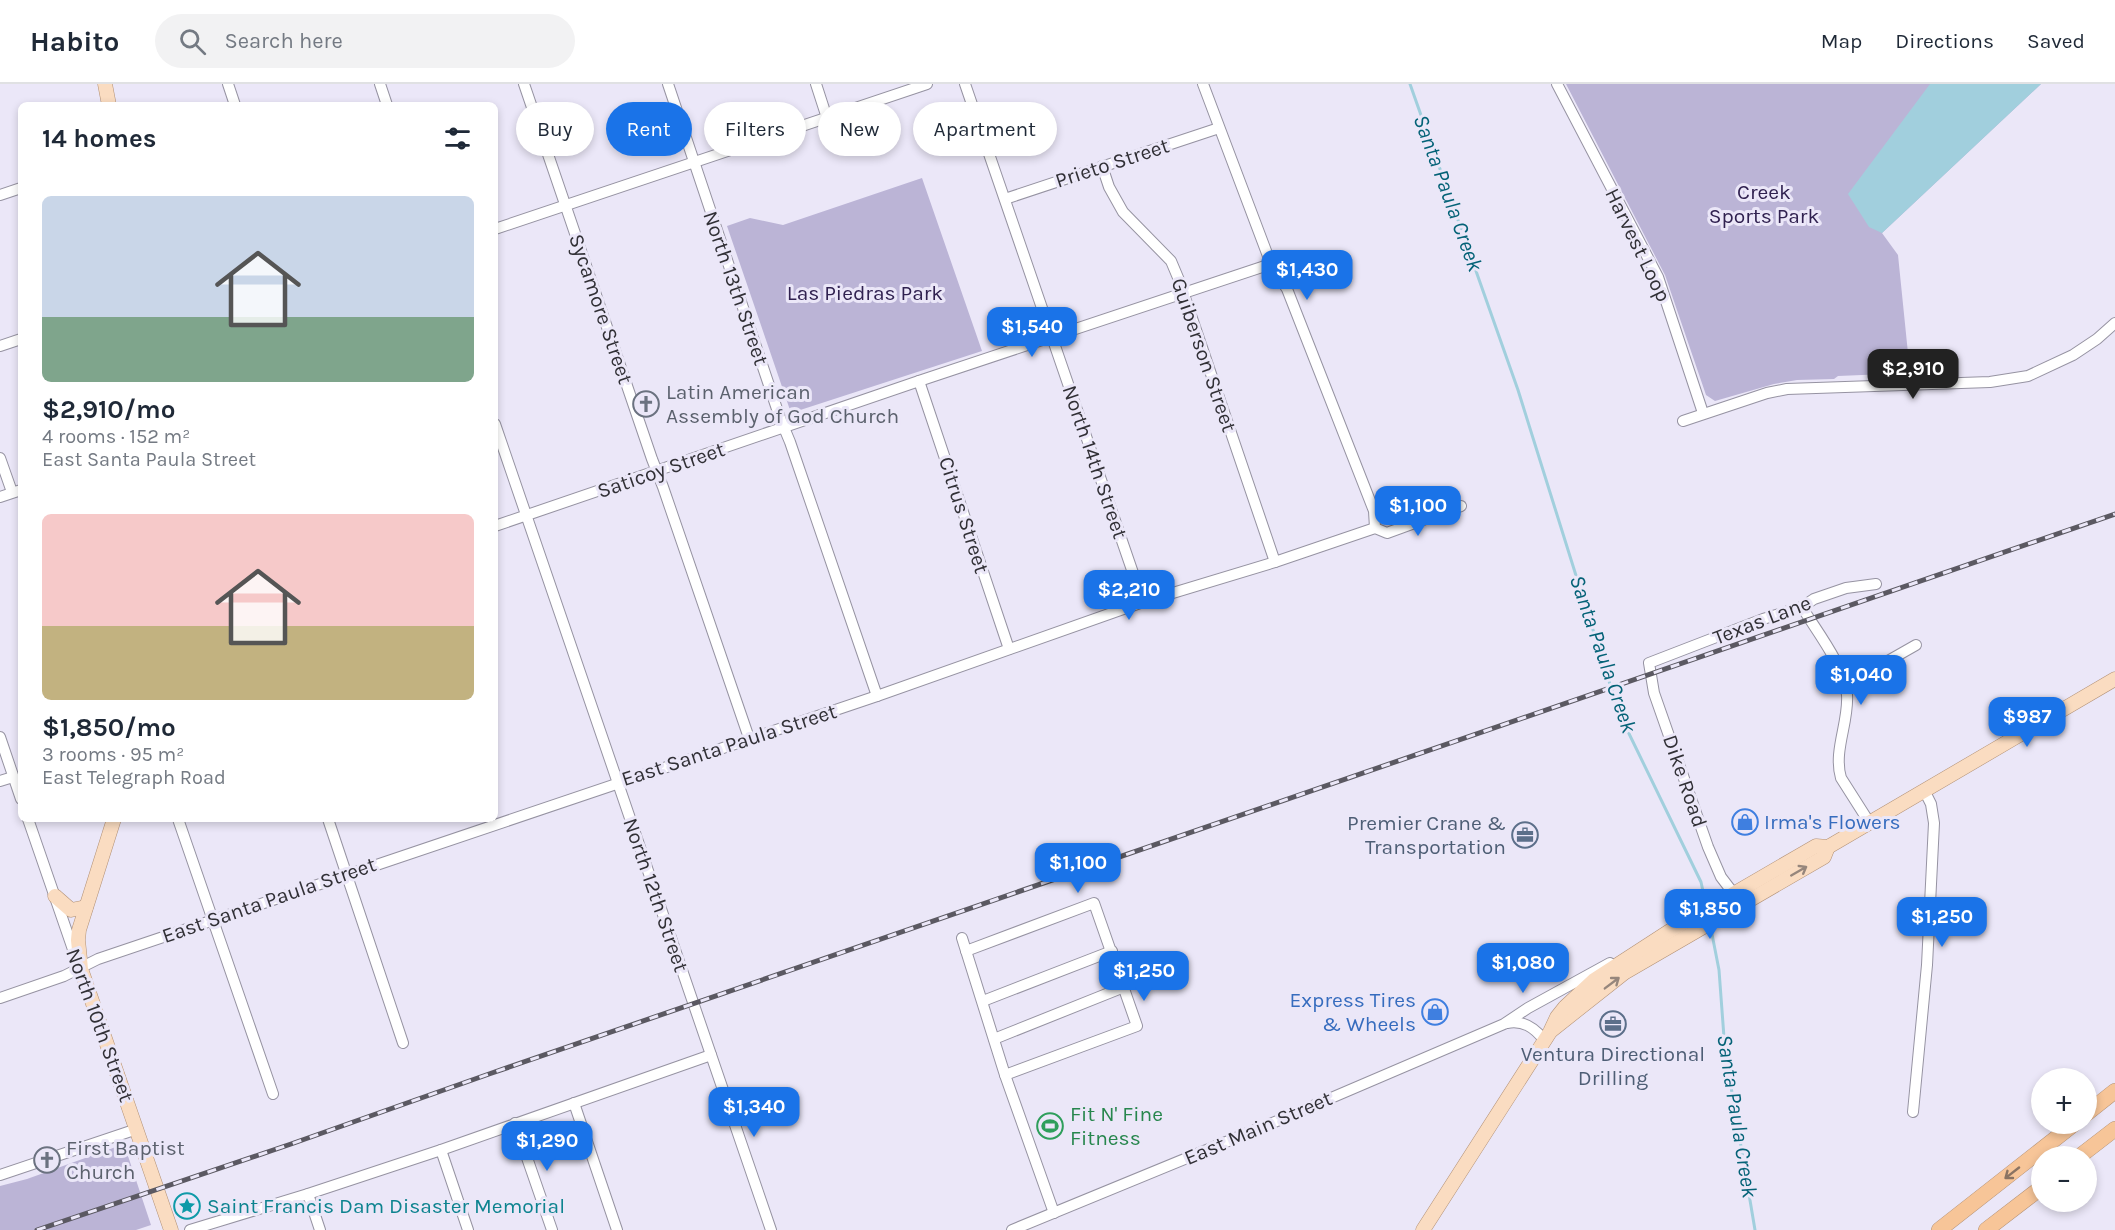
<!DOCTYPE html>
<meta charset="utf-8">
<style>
:root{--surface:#fff;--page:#f2f2f3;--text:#1f2937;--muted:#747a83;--line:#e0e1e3;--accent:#1a73e8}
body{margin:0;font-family:Karla,sans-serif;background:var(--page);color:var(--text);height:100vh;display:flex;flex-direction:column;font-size:22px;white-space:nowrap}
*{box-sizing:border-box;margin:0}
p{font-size:20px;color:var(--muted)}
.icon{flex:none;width:33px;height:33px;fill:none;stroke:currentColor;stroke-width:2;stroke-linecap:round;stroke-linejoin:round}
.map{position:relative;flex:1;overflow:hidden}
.drawer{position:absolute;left:18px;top:18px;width:480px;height:720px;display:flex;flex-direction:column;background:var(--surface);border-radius:9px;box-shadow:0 3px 9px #0003}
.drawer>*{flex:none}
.hud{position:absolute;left:516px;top:18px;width:570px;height:54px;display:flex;gap:12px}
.controls{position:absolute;left:2031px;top:984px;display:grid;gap:12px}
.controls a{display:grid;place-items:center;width:66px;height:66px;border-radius:50%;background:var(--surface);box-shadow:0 3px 9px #0003;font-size:30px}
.price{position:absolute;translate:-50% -51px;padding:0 14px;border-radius:12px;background:var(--accent);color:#fff;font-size:20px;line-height:39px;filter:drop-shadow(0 2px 3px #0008)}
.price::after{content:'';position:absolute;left:50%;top:36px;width:18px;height:14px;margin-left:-9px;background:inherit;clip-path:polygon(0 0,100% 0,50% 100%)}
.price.selected{background:#222;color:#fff}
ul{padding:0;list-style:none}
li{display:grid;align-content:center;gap:12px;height:318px;padding:0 24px}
li span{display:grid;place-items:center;height:186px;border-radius:9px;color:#555}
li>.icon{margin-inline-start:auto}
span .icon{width:108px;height:108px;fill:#fffc;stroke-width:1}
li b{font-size:26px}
h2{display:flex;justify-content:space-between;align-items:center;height:72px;padding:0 24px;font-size:26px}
.tag{padding:0 21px;border-radius:27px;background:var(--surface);box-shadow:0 3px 9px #0003;font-size:21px;line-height:54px}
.tag.selected{background:var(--accent);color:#fff}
header{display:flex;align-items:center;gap:36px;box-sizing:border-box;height:84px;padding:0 30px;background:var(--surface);border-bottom:2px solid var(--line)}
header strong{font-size:28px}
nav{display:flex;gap:33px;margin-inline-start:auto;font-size:21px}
.search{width:420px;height:54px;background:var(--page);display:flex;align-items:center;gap:15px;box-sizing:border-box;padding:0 21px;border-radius:33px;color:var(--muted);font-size:22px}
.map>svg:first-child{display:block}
.green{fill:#bbb4d6}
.water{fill:#a1cfdd}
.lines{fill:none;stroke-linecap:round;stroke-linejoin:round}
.stream{stroke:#a1cfdd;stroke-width:3}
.minor-casing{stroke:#9693a2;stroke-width:12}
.major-casing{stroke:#b29176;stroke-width:15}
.highway-casing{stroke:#b29176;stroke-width:16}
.minor{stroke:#fff;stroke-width:10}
.major{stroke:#fadcc1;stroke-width:14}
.highway{stroke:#f7c598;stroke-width:15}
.rail-casing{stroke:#5b5962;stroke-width:5}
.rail{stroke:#ebe7f8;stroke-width:3;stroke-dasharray:9;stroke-linecap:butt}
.oneway{stroke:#96867c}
.oneway2{stroke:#8a7362}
.labels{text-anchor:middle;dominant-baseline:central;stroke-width:6;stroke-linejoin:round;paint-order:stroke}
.street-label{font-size:21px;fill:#313036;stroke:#ebe7f8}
.park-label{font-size:21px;fill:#302150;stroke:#ebe7f8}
.worship-label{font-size:21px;fill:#5b616d;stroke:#ebe7f8;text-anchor:start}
.shop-label{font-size:21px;fill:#366cbe;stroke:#ebe7f8;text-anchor:start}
.service-label{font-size:21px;fill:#4e5e75;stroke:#ebe7f8;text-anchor:end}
.leisure-label{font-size:21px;fill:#27864d;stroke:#ebe7f8;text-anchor:start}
.culture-label{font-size:21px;fill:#0d838f;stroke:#ebe7f8;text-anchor:start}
.water-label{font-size:22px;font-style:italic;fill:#046277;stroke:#ebe7f8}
</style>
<header>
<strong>Habito</strong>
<div class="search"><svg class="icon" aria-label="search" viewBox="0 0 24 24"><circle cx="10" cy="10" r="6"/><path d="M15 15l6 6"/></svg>Search here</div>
<nav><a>Map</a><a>Directions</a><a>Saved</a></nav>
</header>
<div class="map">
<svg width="2115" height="1146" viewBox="0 0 2115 1146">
<rect width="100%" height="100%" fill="#ebe7f8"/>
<!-- green -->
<g class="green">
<polygon points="1566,0 2041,0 1882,149 1898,171 1910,289 1838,292 1834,295 1797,296 1774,300 1715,317 1706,311 1665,191"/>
<polygon points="922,94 982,267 791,329 727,142 750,134 783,141"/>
<polygon points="124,1060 151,1141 136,1146 0,1146 0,1102 27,1095"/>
</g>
<!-- water -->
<polygon class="water" points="1930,0 2041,0 1882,149 1869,143 1848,110"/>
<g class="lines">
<!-- stream -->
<g class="stream">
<polyline points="1410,0 1518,306 1619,629 1701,798 1706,821"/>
<polyline points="1711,845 1719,886 1725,967 1755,1146"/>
</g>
<!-- minor casing -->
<g class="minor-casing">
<g id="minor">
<polyline points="228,0 235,21"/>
<polyline points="380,0 387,21"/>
<polyline points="524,0 652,375 663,403 749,654"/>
<polyline points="668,0 780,334 790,358 877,612"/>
<polyline points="816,0 827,34"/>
<polyline points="965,0 1143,518"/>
<polyline points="1203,0 1271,180 1287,205 1374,427 1375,444"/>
<polyline points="1557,0 1658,193 1703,329"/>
<polyline points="1102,82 1109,103 1123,128 1171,177 1179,196 1275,478"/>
<polyline points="0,111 21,104"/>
<polyline points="1005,115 1219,44"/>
<polyline points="495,145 927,0"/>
<polyline points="0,262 21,255"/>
<polyline points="919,297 1009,565"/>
<polyline points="1683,337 1767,309 1787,305 1990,298 2028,292 2073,271 2097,255 2115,239"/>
<polyline points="495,340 771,1146"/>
<polyline points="0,374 12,408"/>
<polyline points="0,413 21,406"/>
<polyline points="495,442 919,297 1271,180"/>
<path d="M 1802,523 C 1817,548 1844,581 1847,611 C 1849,638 1833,667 1841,694 L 1869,738"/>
<polyline points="1844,598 1858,594 1916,561"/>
<polyline points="0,653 21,715"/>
<polyline points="0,697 13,693"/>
<polyline points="28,735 77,877"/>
<polyline points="178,735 273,1010"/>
<polyline points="328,735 403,959"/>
<polyline points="1734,810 1721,793 1708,763 1654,609 1649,579 1763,535 1802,523 1814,515 1846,504 1876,500"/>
<polyline points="962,854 1005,991 1054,1129"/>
<polyline points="966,867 1094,819 1137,942 1005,991"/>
<polyline points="0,914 64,892 98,875 877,612 1143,518 1275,478 1375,444 1387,449 1461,422"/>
<polyline points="983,917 1112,867"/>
<path d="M 1507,939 C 1523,936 1534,943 1544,956"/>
<polyline points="994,955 1124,903"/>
<polyline points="574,1019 617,1146"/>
<polyline points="1913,1028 1927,881 1934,739 1931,720 1924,706"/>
<polyline points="515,1039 552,1146"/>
<polyline points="441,1066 468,1146"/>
<polyline points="0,1091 137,1045"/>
<polyline points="308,1110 320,1146"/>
<polyline points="190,1146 308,1110 441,1066 711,971"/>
<polyline points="1012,1146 1282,1035 1504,940 1528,924 1610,879"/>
</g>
</g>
<!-- major casing -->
<g class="major-casing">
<g id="major">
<polyline points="105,0 109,21"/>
<polyline points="114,735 79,846 78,856 81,885 171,1146"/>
<polyline points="55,812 71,826 86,823"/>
<polyline points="1552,946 1624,889 1824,773 1828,763"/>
<polyline points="1423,1146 1550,948 1557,933 1565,923 1594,896 1668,848 1797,773 1816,762 1828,763 2115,595"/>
</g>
</g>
<!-- highway casing -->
<g class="highway-casing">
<g id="highway">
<polyline points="2086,1030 2115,1007"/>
<polyline points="2080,1072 2115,1045"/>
<polyline points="1939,1146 2074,1040"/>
<polyline points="1986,1146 2042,1103"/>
</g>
</g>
<!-- minor -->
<use href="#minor" class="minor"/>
<!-- major -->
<use href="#major" class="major"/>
<!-- highway -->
<use href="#highway" class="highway"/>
<!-- rail casing -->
<g class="rail-casing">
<polyline id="rail" points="37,1146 291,1060 489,990 2115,430"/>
</g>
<!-- rail -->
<use href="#rail" class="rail"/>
</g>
<!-- one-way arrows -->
<defs><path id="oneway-shaft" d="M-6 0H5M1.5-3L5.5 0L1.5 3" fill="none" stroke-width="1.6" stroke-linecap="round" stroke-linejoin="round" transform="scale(1.5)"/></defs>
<g class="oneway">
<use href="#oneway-shaft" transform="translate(1799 787) rotate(-30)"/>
<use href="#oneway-shaft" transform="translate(1612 899) rotate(-37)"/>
</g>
<use class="oneway2" href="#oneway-shaft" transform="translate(2012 1089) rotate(142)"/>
<!-- icons -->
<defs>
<g id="church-ring" transform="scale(1.35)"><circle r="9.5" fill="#ebe7f8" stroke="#6b7280" stroke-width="1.5"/><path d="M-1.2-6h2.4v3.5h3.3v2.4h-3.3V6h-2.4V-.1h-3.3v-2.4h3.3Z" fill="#6b7280"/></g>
<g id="shop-ring" transform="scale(1.35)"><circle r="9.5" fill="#ebe7f8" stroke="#3f7fe0" stroke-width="1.5"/><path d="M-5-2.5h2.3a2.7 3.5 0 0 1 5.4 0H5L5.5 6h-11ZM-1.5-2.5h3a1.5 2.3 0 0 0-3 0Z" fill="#3f7fe0"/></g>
<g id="office-ring" transform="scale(1.35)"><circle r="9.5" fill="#ebe7f8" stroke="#5c6f8a" stroke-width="1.5"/><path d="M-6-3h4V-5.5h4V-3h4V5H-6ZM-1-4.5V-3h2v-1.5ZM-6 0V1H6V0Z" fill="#5c6f8a"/></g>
<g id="stadium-ring" transform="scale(1.35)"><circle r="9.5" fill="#ebe7f8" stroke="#2e9e5b" stroke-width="1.5"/><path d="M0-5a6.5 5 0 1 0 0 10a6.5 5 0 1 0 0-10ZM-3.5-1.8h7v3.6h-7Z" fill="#2e9e5b"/></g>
<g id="sight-ring" transform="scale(1.35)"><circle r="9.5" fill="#ebe7f8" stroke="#0f9aa8" stroke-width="1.5"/><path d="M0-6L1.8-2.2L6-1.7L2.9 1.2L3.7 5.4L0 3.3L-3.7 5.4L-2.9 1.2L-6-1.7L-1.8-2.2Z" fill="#0f9aa8"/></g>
</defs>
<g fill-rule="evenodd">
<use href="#church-ring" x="646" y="320"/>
<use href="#shop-ring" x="1745" y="738"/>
<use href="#office-ring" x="1525" y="751"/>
<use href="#shop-ring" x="1435" y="928"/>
<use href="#office-ring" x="1613" y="940"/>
<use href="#stadium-ring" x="1050" y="1042"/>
<use href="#church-ring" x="47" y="1076"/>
<use href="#sight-ring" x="187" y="1122"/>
</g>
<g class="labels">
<!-- street labels -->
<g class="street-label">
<text transform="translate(1112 79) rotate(-18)">Prieto Street</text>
<text transform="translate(1638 161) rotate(64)">Harvest Loop</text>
<text transform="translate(736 204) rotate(71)">North 13th Street</text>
<text transform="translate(601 225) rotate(71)">Sycamore Street</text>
<text transform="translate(1204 271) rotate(71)">Guiberson Street</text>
<text transform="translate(1095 378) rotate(71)">North 14th Street</text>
<text transform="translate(661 386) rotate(-19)">Saticoy Street</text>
<text transform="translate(964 431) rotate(72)">Citrus Street</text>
<text transform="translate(1762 536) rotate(-21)">Texas Lane</text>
<text transform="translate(729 661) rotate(-18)">East Santa Paula Street</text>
<text transform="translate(1685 697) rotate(71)">Dike Road</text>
<text transform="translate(656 811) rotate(71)">North 12th Street</text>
<text transform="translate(269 816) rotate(-19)">East Santa Paula Street</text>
<text transform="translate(100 941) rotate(70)">North 10th Street</text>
<text transform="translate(1258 1044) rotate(-23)">East Main Street</text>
</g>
<!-- park labels -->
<g class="park-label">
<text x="1764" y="108">Creek<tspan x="1764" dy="24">Sports Park</tspan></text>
<text x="865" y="209">Las Piedras Park</text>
</g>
<!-- worship labels -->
<g class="worship-label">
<text x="666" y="308">Latin American<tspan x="666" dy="24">Assembly of God Church</tspan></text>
<text x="66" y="1064">First Baptist<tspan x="66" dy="24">Church</tspan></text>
</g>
<!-- shop labels -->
<g class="shop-label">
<text x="1764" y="738">Irma's Flowers</text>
<text x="1416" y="916" text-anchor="end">Express Tires<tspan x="1416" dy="24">&amp; Wheels</tspan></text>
</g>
<!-- service labels -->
<g class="service-label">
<text x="1506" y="739">Premier Crane &amp;<tspan x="1506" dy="24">Transportation</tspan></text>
<text x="1613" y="970" text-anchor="middle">Ventura Directional<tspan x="1613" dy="24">Drilling</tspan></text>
</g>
<!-- leisure labels -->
<g class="leisure-label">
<text x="1070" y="1030">Fit N' Fine<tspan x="1070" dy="24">Fitness</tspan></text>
</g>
<!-- culture labels -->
<g class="culture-label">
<text x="207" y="1122">Saint Francis Dam Disaster Memorial</text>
</g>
<!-- water labels -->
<g class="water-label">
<text transform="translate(1448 109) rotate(70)">Santa Paula Creek</text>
<text transform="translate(1603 570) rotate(71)">Santa Paula Creek</text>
<text transform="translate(1737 1032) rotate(81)">Santa Paula Creek</text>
</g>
</g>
</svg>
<div class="controls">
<a>+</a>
<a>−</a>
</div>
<b class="price" style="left:1307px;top:217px">$1,430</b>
<b class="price" style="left:1032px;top:274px">$1,540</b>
<b class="price selected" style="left:1913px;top:316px">$2,910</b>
<b class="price" style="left:1418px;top:453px">$1,100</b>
<b class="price" style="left:1129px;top:537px">$2,210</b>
<b class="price" style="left:1861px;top:622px">$1,040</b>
<b class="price" style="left:2027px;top:664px">$987</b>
<b class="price" style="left:1078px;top:810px">$1,100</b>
<b class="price" style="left:1710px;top:856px">$1,850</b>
<b class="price" style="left:1942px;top:864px">$1,250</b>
<b class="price" style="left:1523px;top:910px">$1,080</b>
<b class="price" style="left:1144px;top:918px">$1,250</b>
<b class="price" style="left:754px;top:1054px">$1,340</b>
<b class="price" style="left:547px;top:1088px">$1,290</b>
<div class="hud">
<a class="tag">Buy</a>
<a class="tag selected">Rent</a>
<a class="tag">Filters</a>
<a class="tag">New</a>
<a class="tag">Apartment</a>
</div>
<section class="drawer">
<h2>14 homes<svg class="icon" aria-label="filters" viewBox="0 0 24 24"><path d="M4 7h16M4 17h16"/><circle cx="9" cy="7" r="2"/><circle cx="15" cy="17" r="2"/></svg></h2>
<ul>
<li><span style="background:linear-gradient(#c9d6e8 65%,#7fa58c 0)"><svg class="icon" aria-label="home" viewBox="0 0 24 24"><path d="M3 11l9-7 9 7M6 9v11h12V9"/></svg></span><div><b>$2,910/mo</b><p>4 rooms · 152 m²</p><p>East Santa Paula Street</p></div></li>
<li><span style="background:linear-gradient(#f6c9c9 60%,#c2b280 0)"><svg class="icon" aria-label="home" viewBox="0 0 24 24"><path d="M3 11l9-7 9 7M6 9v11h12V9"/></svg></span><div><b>$1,850/mo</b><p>3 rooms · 95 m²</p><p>East Telegraph Road</p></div></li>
</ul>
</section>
</div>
